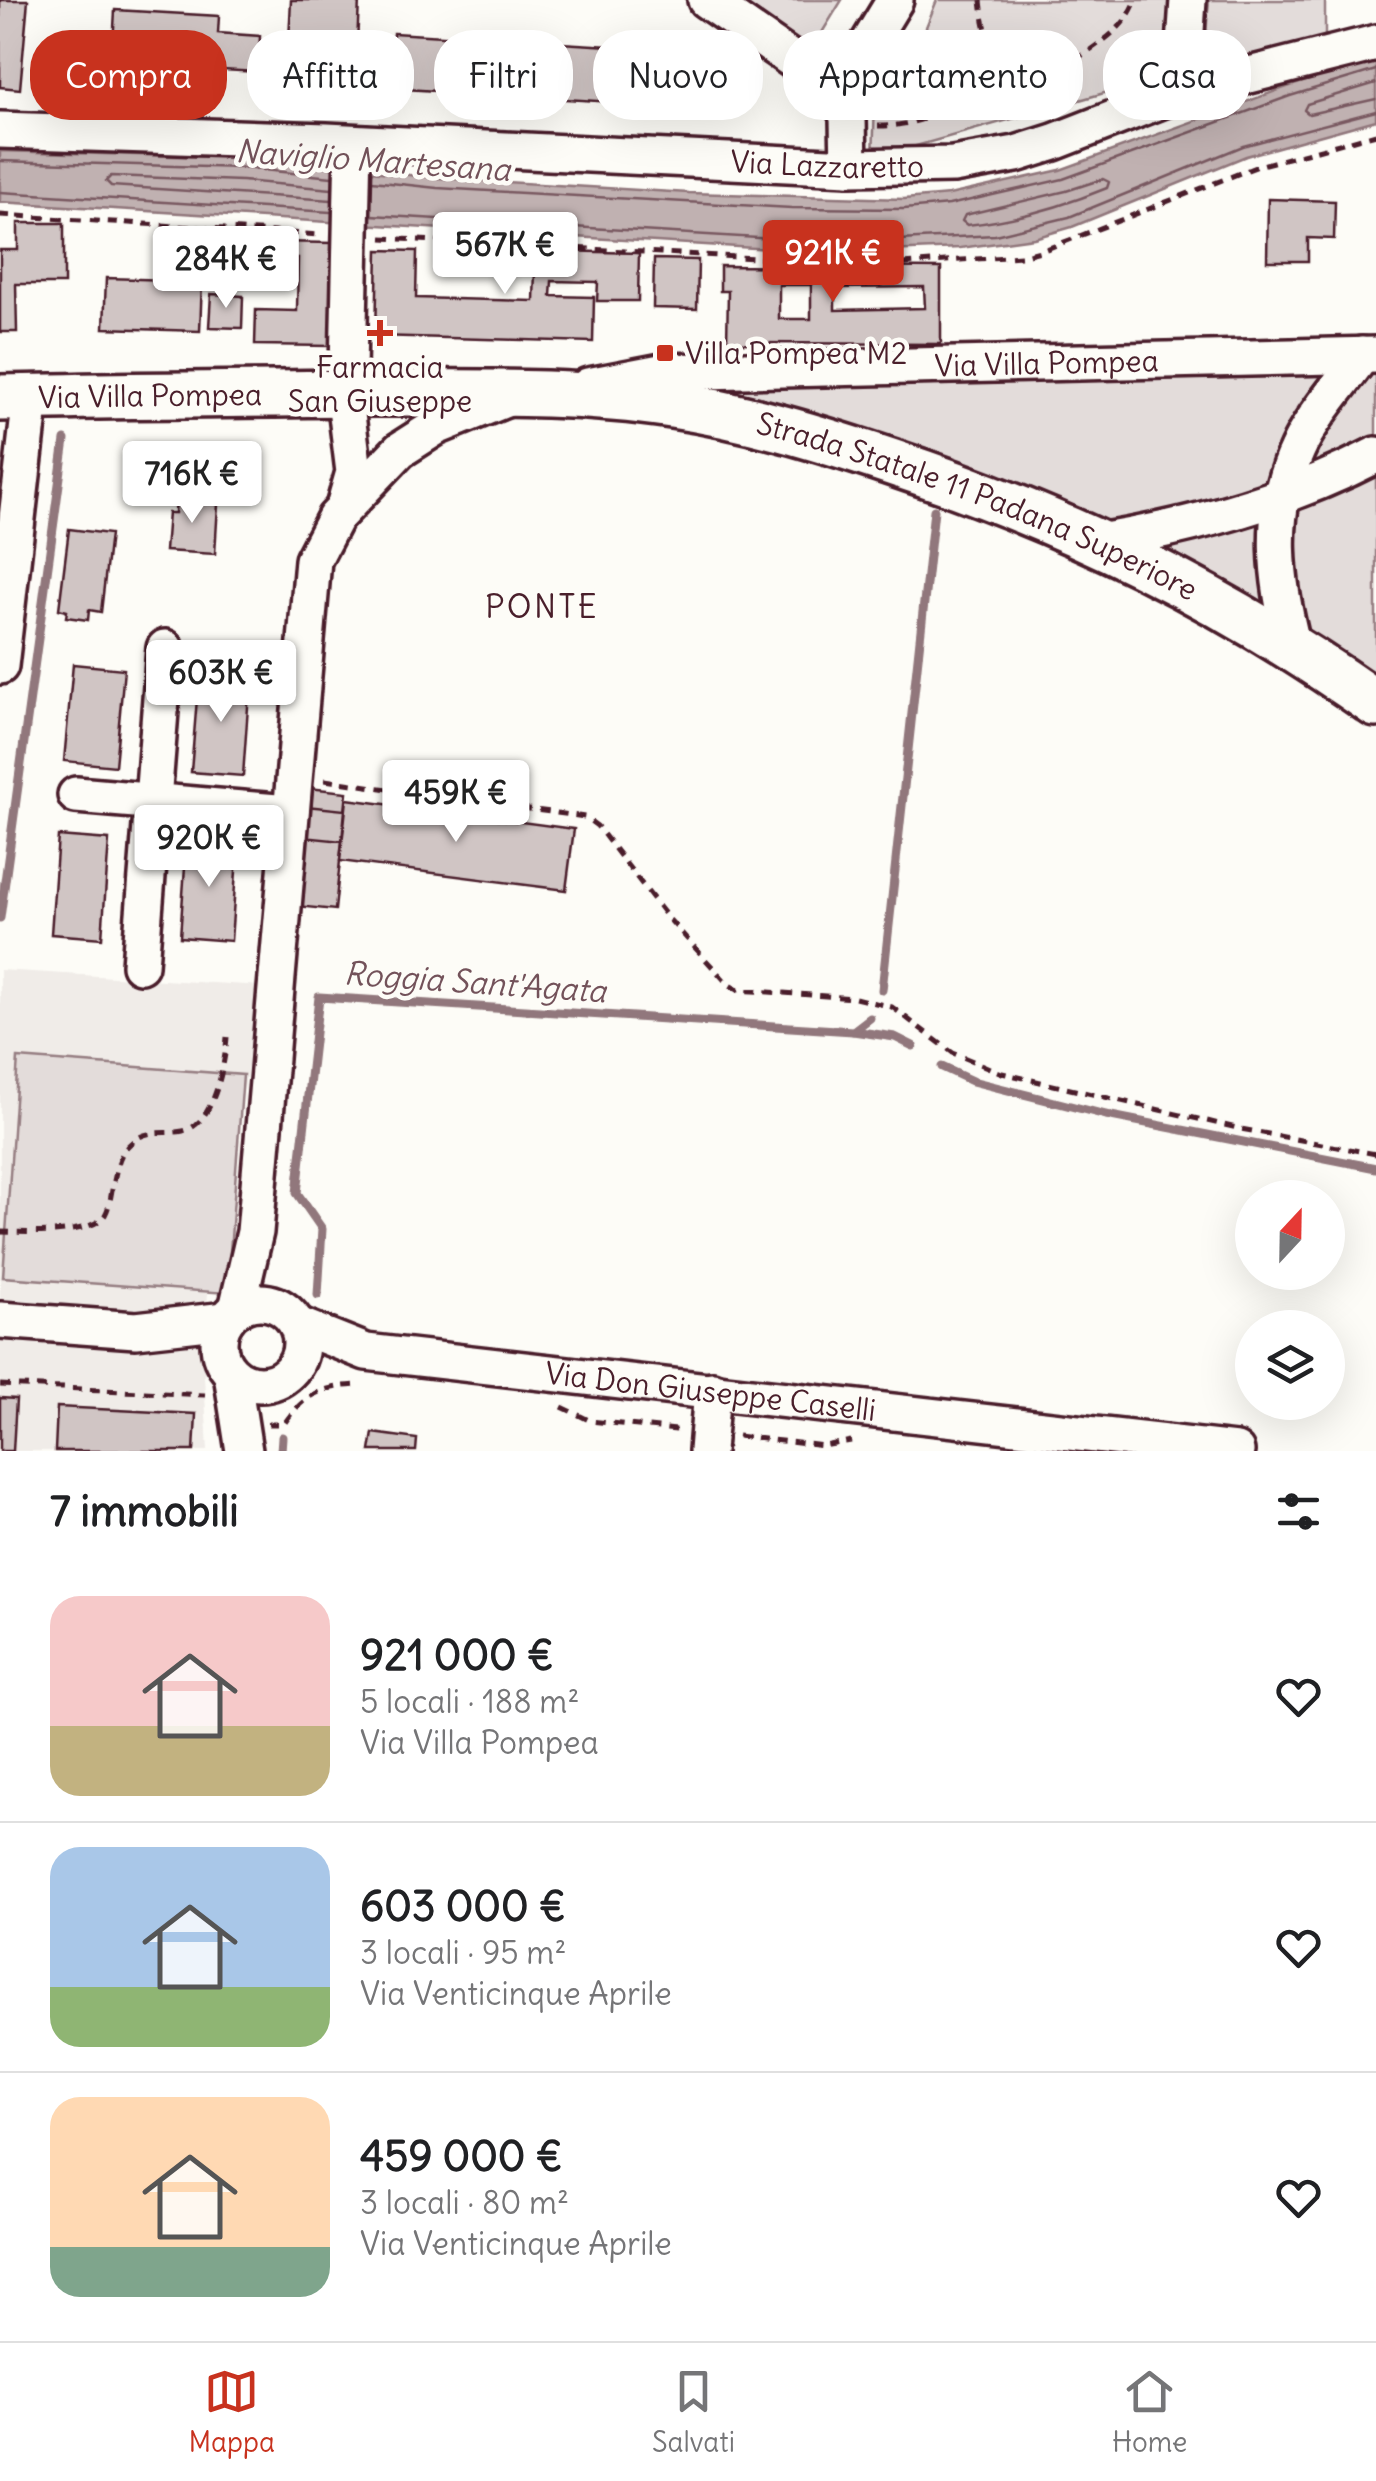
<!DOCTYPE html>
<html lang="it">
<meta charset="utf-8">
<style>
:root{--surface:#fff;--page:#f2f2f2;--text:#202124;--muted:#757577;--line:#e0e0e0;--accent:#c8321e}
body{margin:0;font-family:Delius,sans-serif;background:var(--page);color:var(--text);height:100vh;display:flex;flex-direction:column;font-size:38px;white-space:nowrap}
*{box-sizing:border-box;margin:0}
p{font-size:32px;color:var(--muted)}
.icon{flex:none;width:55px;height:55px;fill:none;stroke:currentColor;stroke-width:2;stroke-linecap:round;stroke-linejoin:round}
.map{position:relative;height:1451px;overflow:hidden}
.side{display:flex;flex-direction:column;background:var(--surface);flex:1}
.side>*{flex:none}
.hud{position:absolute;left:30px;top:30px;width:1318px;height:90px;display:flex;gap:20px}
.needle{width:65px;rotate:22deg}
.buttons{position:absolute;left:1235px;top:1180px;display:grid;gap:20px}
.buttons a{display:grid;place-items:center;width:110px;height:110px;border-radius:50%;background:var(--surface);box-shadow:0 10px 40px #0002;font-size:50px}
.price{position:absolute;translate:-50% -85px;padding:0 22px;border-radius:10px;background:#fff;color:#222;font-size:32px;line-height:65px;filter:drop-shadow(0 2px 5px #0008)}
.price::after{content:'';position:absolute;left:50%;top:60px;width:30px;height:22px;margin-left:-15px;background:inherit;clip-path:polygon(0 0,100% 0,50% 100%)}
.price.active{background:var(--accent);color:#fff}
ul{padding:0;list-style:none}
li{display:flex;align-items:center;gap:30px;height:250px;padding:0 50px}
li+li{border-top:2px solid var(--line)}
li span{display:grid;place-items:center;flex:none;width:280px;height:200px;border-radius:30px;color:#555}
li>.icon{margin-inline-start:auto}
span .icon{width:120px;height:120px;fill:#fffc;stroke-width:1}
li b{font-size:42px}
h2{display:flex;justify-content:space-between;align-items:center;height:120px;padding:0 50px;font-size:42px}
.tag{padding:0 35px;border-radius:40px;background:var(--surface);box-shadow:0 10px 40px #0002;font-size:35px;line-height:90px}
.tag.active{background:var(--accent);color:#fff}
.menu{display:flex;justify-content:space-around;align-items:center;height:140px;border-top:2px solid var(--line);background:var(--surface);font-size:28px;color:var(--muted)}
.menu a{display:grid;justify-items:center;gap:5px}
.menu .active{color:var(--accent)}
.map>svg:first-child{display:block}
.built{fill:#f0ece8}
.green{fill:#e3dcda;stroke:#967e82;stroke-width:2.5}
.water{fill:#c0b1b1;stroke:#91777b;stroke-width:2.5}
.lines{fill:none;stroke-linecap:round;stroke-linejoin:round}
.shore{stroke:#795961;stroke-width:2.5}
.stream{stroke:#91777b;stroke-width:9}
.building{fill:#d0c5c4;stroke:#4a1f2b;stroke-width:2.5;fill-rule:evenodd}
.minor-casing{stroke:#4a1f2b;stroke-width:42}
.major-casing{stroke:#4a1f2b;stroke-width:52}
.path{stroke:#4a1f2b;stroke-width:5;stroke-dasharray:10 8;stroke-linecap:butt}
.minor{stroke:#fdfcf7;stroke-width:35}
.major{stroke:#fdfcf7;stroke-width:45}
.poi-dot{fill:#c8321e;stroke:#fdfcf7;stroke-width:4}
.labels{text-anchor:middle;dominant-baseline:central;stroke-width:9;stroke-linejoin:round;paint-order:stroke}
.street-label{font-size:30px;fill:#4a1f2b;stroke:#fdfcf7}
.poi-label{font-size:30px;fill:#4a1f2b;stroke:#fdfcf7;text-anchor:start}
.water-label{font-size:32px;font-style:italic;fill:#73525a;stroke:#fdfcf7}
.neighbourhood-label{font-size:32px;letter-spacing:2.5px;fill:#4a1f2b;stroke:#fdfcf7}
</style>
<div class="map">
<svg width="1376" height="1451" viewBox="0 0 1376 1451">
<rect width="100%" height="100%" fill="#fdfcf7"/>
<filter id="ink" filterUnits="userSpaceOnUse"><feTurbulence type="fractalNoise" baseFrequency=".01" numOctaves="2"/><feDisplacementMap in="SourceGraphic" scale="20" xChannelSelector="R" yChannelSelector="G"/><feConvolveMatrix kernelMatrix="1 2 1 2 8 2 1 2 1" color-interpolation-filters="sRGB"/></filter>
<g filter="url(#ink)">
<!-- built -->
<polygon class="built" points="0,970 262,986 208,1291 204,1376 208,1451 0,1451"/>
<!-- green -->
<g class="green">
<polygon points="721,0 842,0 807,57"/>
<polygon points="937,0 1176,0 1172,74 873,158 875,104 909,69"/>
<path d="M 1209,0 L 1325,0 L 1325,41 L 1227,70 C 1199,53 1207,28 1209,0 Z"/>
<polygon points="1376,367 1376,678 1257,600 1111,525 728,403 696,383"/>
<polygon points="18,1058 243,1075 227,1293 3,1277"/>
</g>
<!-- water -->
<polygon class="water" points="1376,59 1376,120 1246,156 1072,227 1034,238 960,248 861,252 789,250 0,202 0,151 243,158 438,178 689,193 904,199 949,195 1060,170 1287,87"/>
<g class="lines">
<!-- shore -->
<g class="shore">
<polyline points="1376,83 1307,104 1304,110 1309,114 1376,99"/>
<polyline points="0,161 243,168 332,177"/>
<path d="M 1103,179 L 1109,182 L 1107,188 C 1061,207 1017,220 967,225 L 962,221 L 965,215 L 1066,191 Z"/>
<polyline points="372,181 437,188 792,208 904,209 949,205 1063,179 1290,96 1376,70"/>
<polyline points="0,192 331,212"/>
<polyline points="332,200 111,186 106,181 111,176 242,181 332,189"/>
<polyline points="371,215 790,240 861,242 995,235 1069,217 1243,146 1376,111"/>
</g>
<!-- stream -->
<g class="stream">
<polyline points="0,918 65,440"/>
<polyline points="882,990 934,510"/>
<polyline points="853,1031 895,1037 913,1046"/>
<polyline points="942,1067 972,1081 1106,1115 1376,1168"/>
<polyline points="318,1295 322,1229 297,1193 319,997 853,1031 870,1018"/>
<polyline points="281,1451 282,1437"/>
</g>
</g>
<!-- building -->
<g class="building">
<polygon points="0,0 28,0 20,89 0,87"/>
<polygon points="291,0 359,0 357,45 289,41"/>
<polygon points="115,10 219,16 218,33 260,36 258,72 112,64"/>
<polygon points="393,33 728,53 725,109 389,88"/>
<polygon points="1268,199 1335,201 1334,239 1308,238 1308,261 1267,261"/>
<polygon points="18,223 64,223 64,284 16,284 17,332 0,332 0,250 18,250"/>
<polygon points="216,241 334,243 332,346 255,345 256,310 297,311 298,258 215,256"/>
<polygon points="473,249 639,253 638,301 597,301 598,282 552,281 551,296 594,297 593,342 376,336 378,250 417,251 416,298 534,301 535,270 472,269"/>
<polygon points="654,259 698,260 697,309 653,308"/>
<path d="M 720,266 L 941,268 L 941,344 L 727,343 L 728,291 L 720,291 ZM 779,285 L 811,285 L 811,319 L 779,319 ZM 924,287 L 925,308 L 835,310 L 835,288 Z"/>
<polygon points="106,278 202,281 200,331 104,328"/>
<polygon points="211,294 243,296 242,328 209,327"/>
<polygon points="176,492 201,494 201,503 218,504 215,554 165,551 168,513 175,513"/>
<polygon points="69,529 110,534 101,612 89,610 88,620 66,617 67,611 59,609"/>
<polygon points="73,664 124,669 115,766 64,761"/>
<polygon points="199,674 250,679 243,776 191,772"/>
<polygon points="308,788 347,792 335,910 296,906"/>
<polygon points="347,799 574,829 566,890 340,861"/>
<polygon points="306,806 345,810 342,841 303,837"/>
<polygon points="58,836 109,840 102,938 51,934"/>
<polygon points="187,839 238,843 231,941 180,937"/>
<polygon points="0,1398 16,1399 13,1451 0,1451"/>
<polygon points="57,1407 196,1414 194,1451 55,1451"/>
<polygon points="373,1433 417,1439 416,1451 370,1451"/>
</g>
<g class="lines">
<!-- minor casing -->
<g class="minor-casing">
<g id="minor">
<polyline points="706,0 839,92 848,118 849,167"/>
<polyline points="839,92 895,0"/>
<polyline points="1182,92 1188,0"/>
<path id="s1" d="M 0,130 L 327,141 L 849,167 L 953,165 L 1016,154 L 1054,142 L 1182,92 L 1376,43"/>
<path id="s2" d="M 588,386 L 661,372 L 1376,355"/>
<polyline points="344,507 354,472 347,415 353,143"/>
<path d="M 1099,542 C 1196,526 1289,500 1376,455"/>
<path d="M 1293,647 C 1276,582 1267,513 1297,450 C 1312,416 1340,386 1362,355"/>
<polyline points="0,666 31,397"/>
<polyline points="76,795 289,813"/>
<polyline points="140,965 165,648"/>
<circle cx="260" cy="1343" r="41"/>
<polyline points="237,1309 255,1232 313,560 335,518 400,450 436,427 508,398"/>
<polyline points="0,1320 136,1330 226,1320"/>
<path id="s3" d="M 298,1325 L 366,1352 L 1236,1451"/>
<polyline points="232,1374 244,1451"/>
<polyline points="707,1451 712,1390"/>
</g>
</g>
<!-- major casing -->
<g class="major-casing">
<g id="major">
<path id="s4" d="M 0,398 C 126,395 252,394 378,393 C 476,393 575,390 672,405 C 747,416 819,438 891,462 C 1069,521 1223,596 1376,704"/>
</g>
</g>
<!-- path -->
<g class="path">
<path d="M 981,0 C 988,77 1028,93 1090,50 C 1110,36 1127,24 1136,0"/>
<path d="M 878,126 C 931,127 969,98 1009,67"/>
<polyline points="0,215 321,235"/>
<polyline points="382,238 887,265 1021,256 1044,250 1258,166 1376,134"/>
<polyline points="325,780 585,817 597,826 668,918 728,984 738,990 855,998 892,1007 953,1053 1002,1073 1241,1129 1376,1154"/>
<path d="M 0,1232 C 25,1232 90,1237 105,1215 C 110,1206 111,1194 113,1185 C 117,1169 118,1154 131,1143 C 147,1128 164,1135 183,1131 C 214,1125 225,1063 227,1037"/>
<polyline points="0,1385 205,1395"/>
<polyline points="562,1407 591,1421 677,1430"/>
<path d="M 268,1424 L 284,1424 C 304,1394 322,1387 357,1385"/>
<polyline points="738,1436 824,1446 851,1441"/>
</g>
<!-- minor -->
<use href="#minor" class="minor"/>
<!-- major -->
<use href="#major" class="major"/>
</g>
</g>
<!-- markers -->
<g class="poi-dot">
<path d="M375 318h10v10h10v10h-10v10h-10v-10h-10v-10h10z"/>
<rect x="655" y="343" width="20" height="20" rx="5"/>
</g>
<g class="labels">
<!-- street labels -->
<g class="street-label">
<text stroke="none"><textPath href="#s1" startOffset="828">Via Lazzaretto</textPath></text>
<text stroke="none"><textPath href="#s2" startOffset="460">Via Villa Pompea</textPath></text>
<text stroke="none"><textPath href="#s4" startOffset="150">Via Villa Pompea</textPath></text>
<text stroke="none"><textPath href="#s4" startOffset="995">Strada Statale 11 Padana Superiore</textPath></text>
<text stroke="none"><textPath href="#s3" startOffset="420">Via Don Giuseppe Caselli</textPath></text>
</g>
<!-- poi labels -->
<g class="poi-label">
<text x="685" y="353">Villa Pompea M2</text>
<text x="380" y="367" text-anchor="middle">Farmacia<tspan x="380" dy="34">San Giuseppe</tspan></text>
</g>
<!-- water labels -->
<g class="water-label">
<text transform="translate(373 160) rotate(4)">Naviglio Martesana</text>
<text transform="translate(475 982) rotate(4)">Roggia Sant'Agata</text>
</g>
<!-- neighbourhood labels -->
<g class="neighbourhood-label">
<text x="542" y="606">PONTE</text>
</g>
</g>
</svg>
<div class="buttons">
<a><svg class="needle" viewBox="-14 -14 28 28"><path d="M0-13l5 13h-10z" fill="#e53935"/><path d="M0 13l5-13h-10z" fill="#757577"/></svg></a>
<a><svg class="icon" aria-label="layers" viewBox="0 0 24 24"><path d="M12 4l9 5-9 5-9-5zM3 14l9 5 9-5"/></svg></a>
</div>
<b class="price" style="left:505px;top:297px">567K €</b>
<b class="price active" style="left:833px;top:305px">921K €</b>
<b class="price" style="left:226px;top:311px">284K €</b>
<b class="price" style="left:192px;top:526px">716K €</b>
<b class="price" style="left:221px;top:725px">603K €</b>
<b class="price" style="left:456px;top:845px">459K €</b>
<b class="price" style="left:209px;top:890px">920K €</b>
<div class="hud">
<a class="tag active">Compra</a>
<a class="tag">Affitta</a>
<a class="tag">Filtri</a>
<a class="tag">Nuovo</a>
<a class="tag">Appartamento</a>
<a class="tag">Casa</a>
</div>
</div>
<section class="side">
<h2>7 immobili<svg class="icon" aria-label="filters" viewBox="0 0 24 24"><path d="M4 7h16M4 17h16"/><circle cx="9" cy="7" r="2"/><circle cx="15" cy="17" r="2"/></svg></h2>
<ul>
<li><span style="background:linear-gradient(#f6c9c9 65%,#c2b280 0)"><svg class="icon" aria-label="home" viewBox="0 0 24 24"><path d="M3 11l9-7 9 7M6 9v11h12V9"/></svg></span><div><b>921 000 €</b><p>5 locali · 188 m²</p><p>Via Villa Pompea</p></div><svg class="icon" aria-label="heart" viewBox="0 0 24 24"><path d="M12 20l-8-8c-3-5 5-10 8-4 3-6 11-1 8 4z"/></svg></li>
<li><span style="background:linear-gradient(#a9c7e8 70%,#8fb573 0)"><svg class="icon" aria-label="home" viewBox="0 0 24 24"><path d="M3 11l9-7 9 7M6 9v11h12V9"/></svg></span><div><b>603 000 €</b><p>3 locali · 95 m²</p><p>Via Venticinque Aprile</p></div><svg class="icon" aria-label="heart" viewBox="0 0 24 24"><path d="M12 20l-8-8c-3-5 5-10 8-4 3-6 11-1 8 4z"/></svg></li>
<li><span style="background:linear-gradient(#ffd9b3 75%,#7fa58c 0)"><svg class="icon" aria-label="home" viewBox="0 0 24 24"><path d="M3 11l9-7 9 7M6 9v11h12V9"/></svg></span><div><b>459 000 €</b><p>3 locali · 80 m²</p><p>Via Venticinque Aprile</p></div><svg class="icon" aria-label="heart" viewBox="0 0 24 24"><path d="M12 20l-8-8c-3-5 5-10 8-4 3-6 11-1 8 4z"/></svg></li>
</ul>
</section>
<nav class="menu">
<a class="active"><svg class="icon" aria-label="map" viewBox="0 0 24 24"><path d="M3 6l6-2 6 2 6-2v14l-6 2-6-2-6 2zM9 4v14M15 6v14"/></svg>Mappa</a>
<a><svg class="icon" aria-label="saved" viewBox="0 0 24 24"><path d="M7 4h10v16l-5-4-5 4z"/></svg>Salvati</a>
<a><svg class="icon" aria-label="home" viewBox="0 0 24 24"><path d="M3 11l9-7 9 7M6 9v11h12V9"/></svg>Home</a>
</nav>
